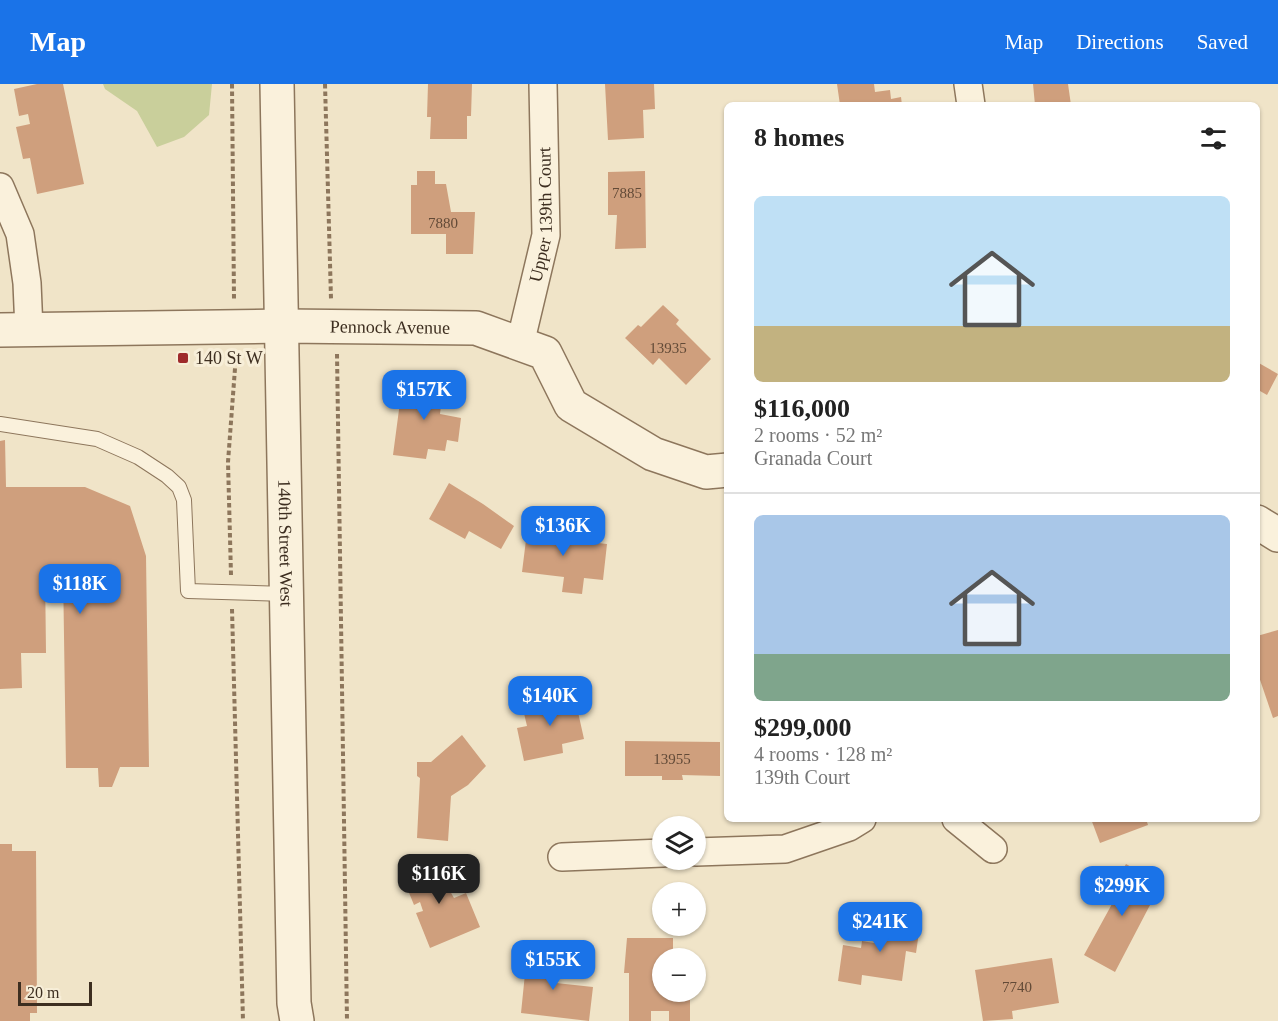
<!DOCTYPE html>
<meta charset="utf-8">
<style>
:root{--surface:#fff;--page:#f6f6f6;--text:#222;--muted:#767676;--line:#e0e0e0;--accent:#1a73e8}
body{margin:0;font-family:"Times New Roman",serif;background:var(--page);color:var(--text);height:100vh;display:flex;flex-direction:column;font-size:22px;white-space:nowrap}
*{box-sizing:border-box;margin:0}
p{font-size:20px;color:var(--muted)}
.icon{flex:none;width:33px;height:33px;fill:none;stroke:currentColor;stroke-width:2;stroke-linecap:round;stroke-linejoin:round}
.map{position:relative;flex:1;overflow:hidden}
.details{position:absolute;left:724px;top:18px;width:536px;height:720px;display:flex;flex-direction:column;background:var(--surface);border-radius:9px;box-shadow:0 2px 4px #0004}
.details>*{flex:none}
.fabs{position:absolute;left:652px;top:732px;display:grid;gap:12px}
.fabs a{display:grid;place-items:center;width:54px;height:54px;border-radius:50%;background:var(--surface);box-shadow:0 2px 4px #0004;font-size:30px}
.scale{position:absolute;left:18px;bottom:15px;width:74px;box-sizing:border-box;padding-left:6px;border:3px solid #3d2e20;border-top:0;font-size:16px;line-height:21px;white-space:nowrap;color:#3d2e20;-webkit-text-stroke:4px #f7eed8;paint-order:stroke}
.price{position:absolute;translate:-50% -51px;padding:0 14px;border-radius:12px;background:var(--accent);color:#fff;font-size:20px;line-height:39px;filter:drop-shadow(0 2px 3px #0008)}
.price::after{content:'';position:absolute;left:50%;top:36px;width:18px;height:14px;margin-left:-9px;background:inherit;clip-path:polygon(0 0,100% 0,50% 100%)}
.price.active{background:#222;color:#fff}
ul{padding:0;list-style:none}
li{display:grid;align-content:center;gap:12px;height:318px;padding:0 30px}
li+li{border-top:2px solid var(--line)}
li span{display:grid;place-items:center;height:186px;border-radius:9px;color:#555}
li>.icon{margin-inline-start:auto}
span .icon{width:108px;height:108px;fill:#fffc;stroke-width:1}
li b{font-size:26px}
h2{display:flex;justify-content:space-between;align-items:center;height:72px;padding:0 30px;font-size:26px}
header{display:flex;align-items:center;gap:36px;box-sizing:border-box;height:84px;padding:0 30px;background:var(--accent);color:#fff}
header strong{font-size:28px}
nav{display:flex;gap:33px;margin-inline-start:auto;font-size:21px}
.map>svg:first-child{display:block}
.green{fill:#c9cf9b}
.building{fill:#cf9f7d}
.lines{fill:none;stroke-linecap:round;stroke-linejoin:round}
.service-casing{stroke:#8d765c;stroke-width:16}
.minor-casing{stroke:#8d765c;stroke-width:30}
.tertiary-casing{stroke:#8d765c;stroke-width:36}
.path{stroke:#8d765c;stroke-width:4;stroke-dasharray:4.5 3;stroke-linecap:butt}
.service{stroke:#faf1dc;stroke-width:14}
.minor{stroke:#faf1dc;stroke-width:27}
.tertiary{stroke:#faf1dc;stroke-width:33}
.poi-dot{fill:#9e2a2b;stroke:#f7eed8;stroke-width:2}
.labels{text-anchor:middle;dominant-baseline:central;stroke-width:6;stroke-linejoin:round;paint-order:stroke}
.number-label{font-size:15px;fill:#624a37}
.street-label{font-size:18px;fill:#3d2e20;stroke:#f7eed8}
.poi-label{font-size:18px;fill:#3d2e20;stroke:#f7eed8;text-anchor:start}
</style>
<header>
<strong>Map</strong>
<nav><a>Map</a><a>Directions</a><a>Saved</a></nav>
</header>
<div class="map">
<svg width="1278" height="937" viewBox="0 0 1278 937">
<rect width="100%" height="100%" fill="#f0e4c8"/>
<!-- green -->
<polygon class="green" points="103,0 212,0 209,31 184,53 157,63 137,27 105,5"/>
<!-- building -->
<g class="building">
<polygon points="37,0 63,0 84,100 37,110 30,74 23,75 16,43 30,40 28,30 19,32 14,5"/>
<polygon points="428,0 472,0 471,32 467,32 467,55 430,55 431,33 427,33"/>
<polygon points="605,0 654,0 655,25 643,26 644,54 608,56"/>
<polygon points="837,0 874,0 875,8 890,6 891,15 901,13 902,21 840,21"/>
<polygon points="1033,0 1068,0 1071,21 1035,21"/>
<polygon points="417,87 435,87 435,100 446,100 451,128 475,128 473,170 446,170 446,150 411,150 411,101 417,101"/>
<polygon points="645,87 646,164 615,165 617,131 608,131 608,88"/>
<polygon points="663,221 679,236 676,240 711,275 686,301 659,274 653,281 625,254 638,241 641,243"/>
<polygon points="1257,278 1278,290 1267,311 1260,307 1257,312"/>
<polygon points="413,292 444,296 440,330 461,334 458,358 447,356 445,367 428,365 426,375 393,371 400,318 409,319"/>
<polygon points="5,356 6,403 85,403 130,422 146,472 149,683 120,683 112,703 99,703 98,684 66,684 63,486 45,486 46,569 21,569 22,604 0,605 0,357"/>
<polygon points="449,399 483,420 514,442 501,465 469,447 465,455 429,435"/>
<polygon points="528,440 571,445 570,456 607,460 603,496 584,494 582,510 562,508 564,493 522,488"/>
<polygon points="1278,546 1278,632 1273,634 1257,587 1257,552"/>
<polygon points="574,610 584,655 562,660 563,669 524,677 517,644 527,642 522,621"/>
<polygon points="462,651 486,682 468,701 451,712 448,757 417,754 420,694 417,692 417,678 431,678"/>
<polygon points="625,657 720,658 720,692 682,691 683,696 662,696 662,692 625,692"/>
<polygon points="1091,735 1146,735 1148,741 1100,759"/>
<polygon points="0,760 12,760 12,767 36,767 37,929 30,929 30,937 0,937"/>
<polygon points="436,775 443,795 454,814 466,809 480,843 430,864 416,829 423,827 420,818 414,821 401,789"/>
<polygon points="1126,780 1161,800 1115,888 1084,871 1112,820 1105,817"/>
<polygon points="878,835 920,841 916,869 906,867 902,897 862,891 861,901 838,897 843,861 861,864 862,857 874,859"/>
<polygon points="627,854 673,854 673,874 663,874 663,908 690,908 690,937 669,937 669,927 651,927 651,937 629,937 629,889 624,889"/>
<polygon points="527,870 567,874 566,879 559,879 556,899 593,903 589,937 521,929"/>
<polygon points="1052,874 1059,919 1012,927 1013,935 983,937 975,886"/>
</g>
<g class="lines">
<!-- service casing -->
<g class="service-casing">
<polyline id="service" points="0,340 97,355 138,373 167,392 179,403 184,416 188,507 286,510"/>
</g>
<!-- minor casing -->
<g class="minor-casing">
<g id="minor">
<polyline points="968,0 971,21"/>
<polyline points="0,103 20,150 27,199 29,246"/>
<path id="s1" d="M 520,260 L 546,151 L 543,0"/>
<polyline points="956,735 993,765"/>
<polyline points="696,768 785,765 849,743 862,735"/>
<polyline points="562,773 663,769"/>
</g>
</g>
<!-- tertiary casing -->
<g class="tertiary-casing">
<g id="tertiary">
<path id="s2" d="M 277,0 L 294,919 L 297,937"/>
<path id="s3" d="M 0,246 L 283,242 L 476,244 L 545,269 L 571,321 L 653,370 L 706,388 L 728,386"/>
<polyline points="1257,438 1278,451"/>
</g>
</g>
<!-- path -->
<g class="path">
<polyline points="232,0 234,215"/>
<polyline points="325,0 331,215"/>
<polyline points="337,270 347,937"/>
<polyline points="231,491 228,378 236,271"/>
<polyline points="232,525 243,937"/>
</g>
<!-- service -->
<use href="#service" class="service"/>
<!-- minor -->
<use href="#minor" class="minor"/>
<!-- tertiary -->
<use href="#tertiary" class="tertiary"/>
</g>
<!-- markers -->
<rect class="poi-dot" x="177" y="268" width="12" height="12" rx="3"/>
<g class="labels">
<!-- number labels -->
<g class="number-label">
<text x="627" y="109">7885</text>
<text x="443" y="139">7880</text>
<text x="668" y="264">13935</text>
<text x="672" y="675">13955</text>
<text x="1017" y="903">7740</text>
</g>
<!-- street labels -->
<g class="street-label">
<text stroke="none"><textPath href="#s1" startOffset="132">Upper 139th Court</textPath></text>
<text stroke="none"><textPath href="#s3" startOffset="390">Pennock Avenue</textPath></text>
<text stroke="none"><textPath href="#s2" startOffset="459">140th Street West</textPath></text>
</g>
<!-- poi labels -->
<g class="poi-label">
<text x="195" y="274">140 St W</text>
</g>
</g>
</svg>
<div class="fabs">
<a><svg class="icon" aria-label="layers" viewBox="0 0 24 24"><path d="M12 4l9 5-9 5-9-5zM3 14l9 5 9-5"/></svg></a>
<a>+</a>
<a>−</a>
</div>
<div class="scale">20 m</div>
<b class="price" style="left:424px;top:337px">$157K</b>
<b class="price" style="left:563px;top:473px">$136K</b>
<b class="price" style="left:80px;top:531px">$118K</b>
<b class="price" style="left:550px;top:643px">$140K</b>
<b class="price active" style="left:439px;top:821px">$116K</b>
<b class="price" style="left:1122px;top:833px">$299K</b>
<b class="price" style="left:880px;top:869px">$241K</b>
<b class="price" style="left:553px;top:907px">$155K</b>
<section class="details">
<h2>8 homes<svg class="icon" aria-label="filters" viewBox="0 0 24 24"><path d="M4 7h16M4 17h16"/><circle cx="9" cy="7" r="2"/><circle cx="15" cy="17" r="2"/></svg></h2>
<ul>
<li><span style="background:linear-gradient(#bfe0f5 70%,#c2b280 0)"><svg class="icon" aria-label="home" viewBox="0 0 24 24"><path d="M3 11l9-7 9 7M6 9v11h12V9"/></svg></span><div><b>$116,000</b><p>2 rooms · 52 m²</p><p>Granada Court</p></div></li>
<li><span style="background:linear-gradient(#a9c7e8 75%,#7fa58c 0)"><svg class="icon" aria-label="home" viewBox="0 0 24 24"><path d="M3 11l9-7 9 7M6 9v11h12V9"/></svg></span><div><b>$299,000</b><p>4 rooms · 128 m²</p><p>139th Court</p></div></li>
</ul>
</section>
</div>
